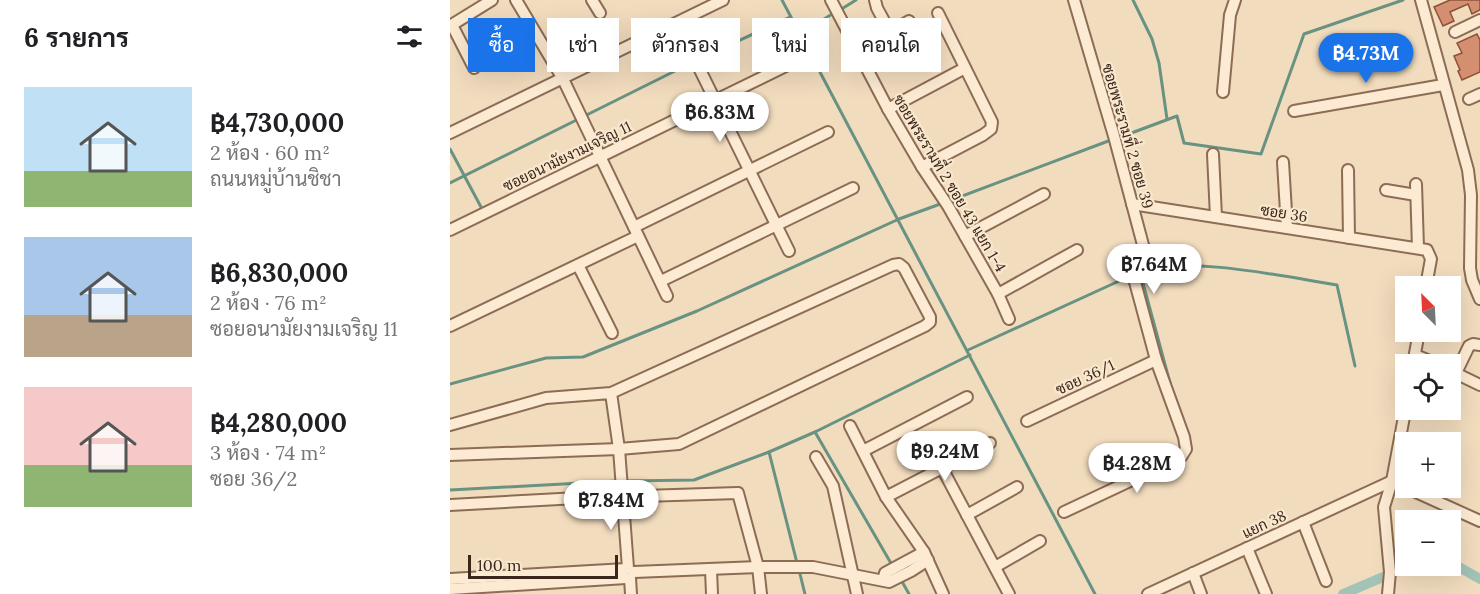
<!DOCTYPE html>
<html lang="th">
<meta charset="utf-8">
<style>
:root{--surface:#fff;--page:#f6f6f6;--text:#202124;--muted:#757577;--accent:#1a73e8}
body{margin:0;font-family:Lora,Sarabun,serif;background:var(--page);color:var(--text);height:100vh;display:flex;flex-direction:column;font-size:22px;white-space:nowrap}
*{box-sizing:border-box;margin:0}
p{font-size:20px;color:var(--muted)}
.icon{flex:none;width:33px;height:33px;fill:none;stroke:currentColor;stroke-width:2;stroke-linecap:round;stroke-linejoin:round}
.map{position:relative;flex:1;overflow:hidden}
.sheet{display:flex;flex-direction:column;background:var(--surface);width:450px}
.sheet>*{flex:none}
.top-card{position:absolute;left:18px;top:18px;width:570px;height:54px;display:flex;gap:12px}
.needle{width:39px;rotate:336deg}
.controls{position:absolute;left:945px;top:276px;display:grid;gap:12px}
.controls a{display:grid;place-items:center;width:66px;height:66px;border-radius:0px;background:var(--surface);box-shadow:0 6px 24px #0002;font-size:30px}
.scale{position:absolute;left:18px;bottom:15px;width:150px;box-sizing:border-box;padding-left:6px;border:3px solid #3a261b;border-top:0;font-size:16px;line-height:21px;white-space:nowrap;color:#3a261b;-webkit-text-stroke:4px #f9e7ce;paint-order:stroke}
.price{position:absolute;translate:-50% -51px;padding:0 14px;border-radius:21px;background:#fff;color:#222;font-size:20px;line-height:39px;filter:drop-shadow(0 2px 3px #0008)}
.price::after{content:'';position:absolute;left:50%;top:36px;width:18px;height:14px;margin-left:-9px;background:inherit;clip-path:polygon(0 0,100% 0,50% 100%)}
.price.on{background:var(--accent);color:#fff}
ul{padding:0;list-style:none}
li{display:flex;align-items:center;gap:18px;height:150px;padding:0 24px}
li span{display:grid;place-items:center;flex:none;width:168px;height:120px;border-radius:0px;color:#555}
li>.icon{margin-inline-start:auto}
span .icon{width:72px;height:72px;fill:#fffc;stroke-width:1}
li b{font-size:26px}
h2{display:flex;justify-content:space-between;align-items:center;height:72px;padding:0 24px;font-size:26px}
.tag{padding:0 21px;border-radius:0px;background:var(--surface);box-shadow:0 6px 24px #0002;font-size:21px;line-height:54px}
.tag.on{background:var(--accent);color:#fff}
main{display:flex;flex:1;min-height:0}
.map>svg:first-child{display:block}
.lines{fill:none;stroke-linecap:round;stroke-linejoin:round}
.stream{stroke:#689282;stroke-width:3}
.canal{stroke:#a2c3b5;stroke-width:10}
.building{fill:#d48e70;stroke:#8e5039;stroke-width:1.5}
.minor-casing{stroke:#8c6c55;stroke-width:14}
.minor{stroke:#fcead2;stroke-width:10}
.labels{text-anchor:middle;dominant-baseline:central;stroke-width:4.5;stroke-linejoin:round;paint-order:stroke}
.street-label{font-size:15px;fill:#3a261b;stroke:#f9e7ce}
</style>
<main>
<section class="sheet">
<h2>6 รายการ<svg class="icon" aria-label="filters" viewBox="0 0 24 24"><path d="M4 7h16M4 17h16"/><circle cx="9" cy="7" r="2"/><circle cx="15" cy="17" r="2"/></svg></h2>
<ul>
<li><span style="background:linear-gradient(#bfe0f5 70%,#8fb573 0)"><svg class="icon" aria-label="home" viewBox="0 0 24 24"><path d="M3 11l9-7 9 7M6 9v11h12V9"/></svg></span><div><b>฿4,730,000</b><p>2 ห้อง · 60 m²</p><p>ถนนหมู่บ้านชิชา</p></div></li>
<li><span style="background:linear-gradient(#a9c7e8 65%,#b9a48a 0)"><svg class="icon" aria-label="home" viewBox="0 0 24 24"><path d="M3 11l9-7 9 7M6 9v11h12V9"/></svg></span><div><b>฿6,830,000</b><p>2 ห้อง · 76 m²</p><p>ซอยอนามัยงามเจริญ 11</p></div></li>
<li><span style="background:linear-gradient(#f6c9c9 65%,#8fb573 0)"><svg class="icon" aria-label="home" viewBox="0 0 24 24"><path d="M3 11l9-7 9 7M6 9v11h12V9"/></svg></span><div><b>฿4,280,000</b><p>3 ห้อง · 74 m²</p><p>ซอย 36/2</p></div></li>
</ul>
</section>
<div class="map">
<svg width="1030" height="594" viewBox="0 0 1030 594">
<rect width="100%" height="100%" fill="#f2dcbe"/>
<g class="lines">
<!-- stream -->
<g class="stream">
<polyline points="332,0 645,594"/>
<polyline points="683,0 702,39 709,63 717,119"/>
<polyline points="390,10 406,0"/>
<polyline points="349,34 384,13"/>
<polyline points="249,59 340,17"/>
<polyline points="668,138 727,116 734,143 811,154 854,34 953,0"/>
<polyline points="0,149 31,207"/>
<polyline points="0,183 243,62"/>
<polyline points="499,201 661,140"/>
<polyline points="690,272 720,383"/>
<path d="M 686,273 C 732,254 836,277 887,285 L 905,366"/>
<polyline points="518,350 680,276"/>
<polyline points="0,384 96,358 133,357 247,311 449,219 493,203"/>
<polyline points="365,432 442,565"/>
<polyline points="319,452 347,563"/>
<polyline points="175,481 244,480 319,452 365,432 520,355"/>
<polyline points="0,490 168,481"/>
<polyline points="349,570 355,594"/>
<polyline points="450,578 459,594"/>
</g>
<!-- canal -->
<g class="canal">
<polyline points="1000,562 1030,579"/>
<polyline points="893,594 959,566"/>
</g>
</g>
<!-- building -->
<g class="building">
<polygon points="1000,0 1030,0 1030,10 1022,14 1018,4 1000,12 1004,21 993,26 984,7"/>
<polygon points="1027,34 1030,40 1030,72 1012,80 1008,71 1010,70 1004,56 1012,53 1007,43"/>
</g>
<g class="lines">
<!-- minor casing -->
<g class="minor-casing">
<g id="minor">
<polyline points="66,0 113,79 217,296"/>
<polyline points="142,0 150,13"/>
<polyline points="381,0 438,109 472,167 498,206 548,294 559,319"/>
<polyline points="971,0 1018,170 1021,195 1020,268 1022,280 1030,299"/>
<polyline points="227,23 339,251"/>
<polyline points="2,25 24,68"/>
<polyline points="0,26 42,0"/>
<polyline points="1005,32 1030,20"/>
<polyline points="456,39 447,40 440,32 459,21"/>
<polyline points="407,50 440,32 427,8 425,0"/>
<polyline points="773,92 780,15 785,0"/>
<polyline points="1019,99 1030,94"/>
<polyline points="438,109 515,68"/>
<polyline points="844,111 993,85"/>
<polyline points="0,133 273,0"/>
<polyline points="763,154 766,217"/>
<polyline points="833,162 837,228"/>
<polyline points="472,167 533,135 541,129 542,122 488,13"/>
<polyline points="898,170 899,238"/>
<polyline points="966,184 968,248"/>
<polyline points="936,190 966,195"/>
<polyline points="682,204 977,250 981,259 976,286"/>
<polyline points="184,227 378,132"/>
<polyline points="0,230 344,62"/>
<polyline points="515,236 594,194"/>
<polyline points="128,265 162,333"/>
<polyline points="211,281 403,188"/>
<polyline points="548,294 627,250"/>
<polyline points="0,326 188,236"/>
<polyline points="965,355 987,364"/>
<polyline points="963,364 969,332"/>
<polyline points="1001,371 1030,385"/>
<polyline points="1006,373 1019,346 1023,344 1030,345"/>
<polyline points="577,421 706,360"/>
<polyline points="0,425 96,398 161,393 169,449 229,444 475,326 480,322 480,317 454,268 449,264 443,265 161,393"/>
<polyline points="400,426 436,497 474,552 493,594"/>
<polyline points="413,451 517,397"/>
<polyline points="0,455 169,449 178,568"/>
<polyline points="366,457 383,486 407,594"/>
<polyline points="492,468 559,594"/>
<polyline points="957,488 1030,521"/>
<polyline points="193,496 288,493 308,567 311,594"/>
<polyline points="436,497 540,443"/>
<polyline points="0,505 147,497"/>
<polyline points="614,512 731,457 736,449 734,437 706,360 682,271 684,265 692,258 693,245 664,136 624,0"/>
<polyline points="517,515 567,487"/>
<polyline points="853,522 876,581"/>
<polyline points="797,548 816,594"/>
<polyline points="545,567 590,541"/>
<polyline points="261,570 262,594"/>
<polyline points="184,572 308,567 363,567 439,582 461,571 478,560"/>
<polyline points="743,573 751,594"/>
<polyline points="180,578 181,594"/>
<polyline points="0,579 176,569"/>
<polyline points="433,580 435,573 474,552"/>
<polyline points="0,589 176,578"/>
<polyline points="698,594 942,481 956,487"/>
<polyline points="938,594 940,572 934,507 942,481 956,406"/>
</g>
</g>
<!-- minor -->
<use href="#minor" class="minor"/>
</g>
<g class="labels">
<!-- street labels -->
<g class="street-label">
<text transform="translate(678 136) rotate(74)">ซอยพระรามที่ 2 ซอย 39</text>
<text transform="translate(117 156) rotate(-26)">ซอยอนามัยงามเจริญ 11</text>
<text transform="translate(500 183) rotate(59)">ซอยพระรามที่ 2 ซอย 43 แยก 1-4</text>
<text transform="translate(834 213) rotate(9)">ซอย 36</text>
<text transform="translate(635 377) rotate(-25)">ซอย 36/1</text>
<text transform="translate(814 524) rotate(-25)">แยก 38</text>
</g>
</g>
</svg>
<div class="controls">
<a><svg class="needle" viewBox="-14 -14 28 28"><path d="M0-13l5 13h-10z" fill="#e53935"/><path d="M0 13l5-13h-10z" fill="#757577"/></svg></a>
<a><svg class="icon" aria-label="locate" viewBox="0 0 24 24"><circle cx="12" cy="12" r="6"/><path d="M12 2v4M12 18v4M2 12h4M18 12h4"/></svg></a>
<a>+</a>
<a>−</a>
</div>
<div class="scale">100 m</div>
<b class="price on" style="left:916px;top:84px">฿4.73M</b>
<b class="price" style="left:270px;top:143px">฿6.83M</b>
<b class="price" style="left:704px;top:295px">฿7.64M</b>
<b class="price" style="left:495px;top:482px">฿9.24M</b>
<b class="price" style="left:687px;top:494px">฿4.28M</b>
<b class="price" style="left:161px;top:531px">฿7.84M</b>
<div class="top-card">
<a class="tag on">ซื้อ</a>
<a class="tag">เช่า</a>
<a class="tag">ตัวกรอง</a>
<a class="tag">ใหม่</a>
<a class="tag">คอนโด</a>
</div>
</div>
</main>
